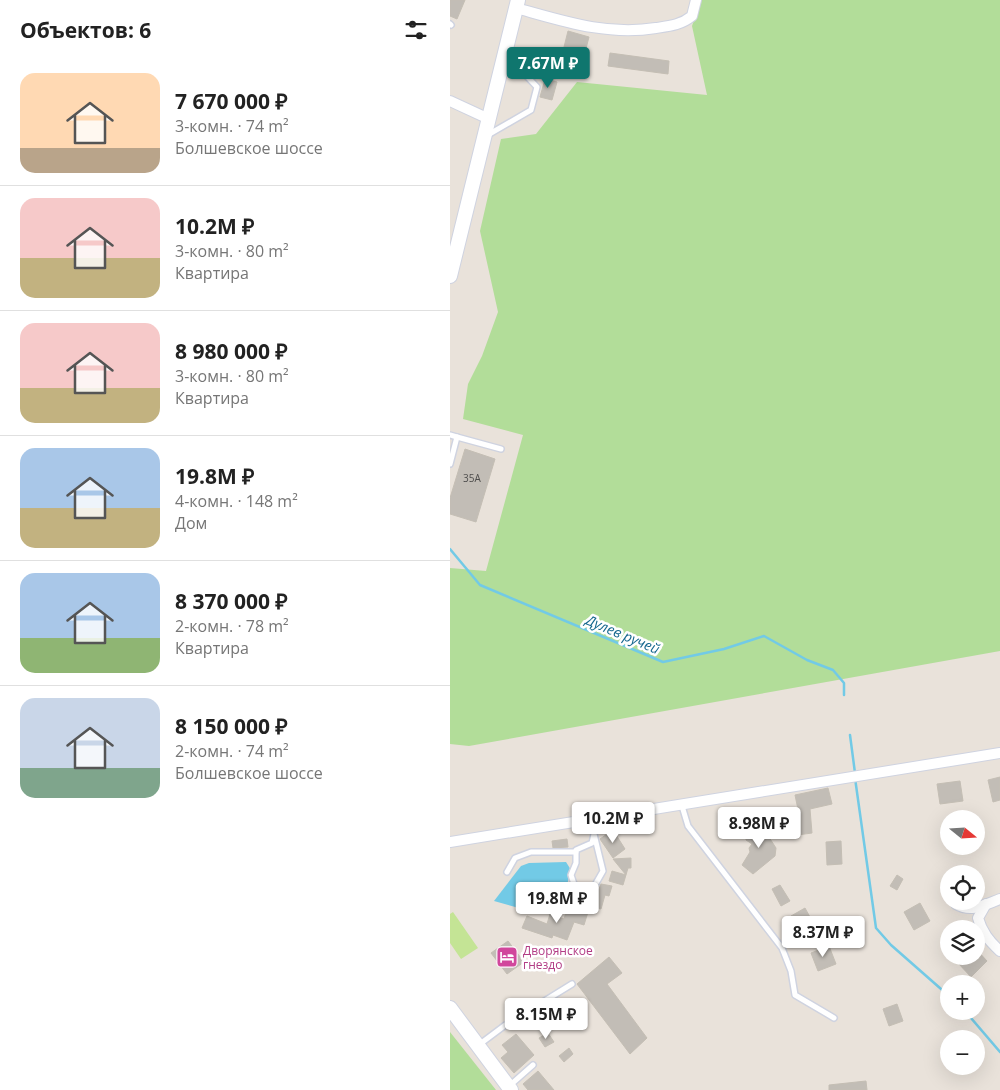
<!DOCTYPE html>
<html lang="ru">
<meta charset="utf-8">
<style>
:root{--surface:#fff;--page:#f6f6f6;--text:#222;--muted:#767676;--line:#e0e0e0;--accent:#0f766e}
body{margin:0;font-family:"Open Sans",sans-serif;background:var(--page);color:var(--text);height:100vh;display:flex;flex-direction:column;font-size:19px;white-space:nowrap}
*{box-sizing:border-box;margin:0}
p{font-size:16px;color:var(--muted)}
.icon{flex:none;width:28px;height:28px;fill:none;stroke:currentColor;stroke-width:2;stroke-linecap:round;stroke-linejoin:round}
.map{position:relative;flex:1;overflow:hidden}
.side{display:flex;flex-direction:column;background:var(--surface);width:450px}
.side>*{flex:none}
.needle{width:32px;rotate:108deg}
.buttons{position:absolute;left:490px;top:810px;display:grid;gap:10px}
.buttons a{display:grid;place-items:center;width:45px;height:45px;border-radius:50%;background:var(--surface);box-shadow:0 5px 20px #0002;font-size:25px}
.price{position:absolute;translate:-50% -42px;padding:0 11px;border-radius:5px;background:#fff;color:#222;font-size:16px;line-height:32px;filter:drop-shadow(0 1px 2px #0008)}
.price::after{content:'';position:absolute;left:50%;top:30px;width:15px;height:11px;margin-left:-8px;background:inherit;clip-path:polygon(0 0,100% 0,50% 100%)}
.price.selected{background:var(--accent);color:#fff}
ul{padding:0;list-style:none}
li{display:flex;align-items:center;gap:15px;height:125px;padding:0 20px}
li+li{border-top:1px solid var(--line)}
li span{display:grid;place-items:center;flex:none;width:140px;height:100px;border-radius:15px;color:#555}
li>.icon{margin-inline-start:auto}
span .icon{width:60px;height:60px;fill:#fffc;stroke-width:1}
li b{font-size:21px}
h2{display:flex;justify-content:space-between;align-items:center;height:60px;padding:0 20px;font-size:21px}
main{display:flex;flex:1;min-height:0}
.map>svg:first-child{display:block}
.green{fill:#b2dd99}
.pitch{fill:#c4e495}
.water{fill:#72cae6}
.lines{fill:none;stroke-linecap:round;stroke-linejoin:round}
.stream{stroke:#72cae6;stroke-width:2.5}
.building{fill:#c2bdb6;stroke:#c4beb4}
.lane-casing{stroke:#cfd3e0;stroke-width:8}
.street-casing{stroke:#cfd3e0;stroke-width:12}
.secondary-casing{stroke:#cfd3e0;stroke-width:16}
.lane{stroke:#fff;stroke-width:5}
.street{stroke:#fff;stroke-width:10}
.secondary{stroke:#fff;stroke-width:14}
.labels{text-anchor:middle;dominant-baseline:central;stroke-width:5;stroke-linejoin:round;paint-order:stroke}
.number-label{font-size:10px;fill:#4e4d4c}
.hotel-label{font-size:12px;fill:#b23c85;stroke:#fff;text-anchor:start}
.water-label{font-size:14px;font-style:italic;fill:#15678e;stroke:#fff}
</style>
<main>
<section class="side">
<h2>Объектов: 6<svg class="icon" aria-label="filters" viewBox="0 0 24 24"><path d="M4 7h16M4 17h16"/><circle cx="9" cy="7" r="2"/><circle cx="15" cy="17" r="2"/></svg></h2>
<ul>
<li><span style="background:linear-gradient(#ffd9b3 75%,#b9a48a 0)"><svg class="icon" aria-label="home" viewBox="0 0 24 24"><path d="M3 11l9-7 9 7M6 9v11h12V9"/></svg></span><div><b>7 670 000 ₽</b><p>3-комн. · 74 m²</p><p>Болшевское шоссе</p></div></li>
<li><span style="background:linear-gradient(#f6c9c9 60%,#c2b280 0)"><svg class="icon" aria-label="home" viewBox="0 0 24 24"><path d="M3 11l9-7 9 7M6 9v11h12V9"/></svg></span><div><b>10.2M ₽</b><p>3-комн. · 80 m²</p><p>Квартира</p></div></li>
<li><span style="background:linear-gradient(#f6c9c9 65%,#c2b280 0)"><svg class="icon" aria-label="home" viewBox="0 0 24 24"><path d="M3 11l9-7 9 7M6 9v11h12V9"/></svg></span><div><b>8 980 000 ₽</b><p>3-комн. · 80 m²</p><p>Квартира</p></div></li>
<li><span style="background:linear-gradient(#a9c7e8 60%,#c2b280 0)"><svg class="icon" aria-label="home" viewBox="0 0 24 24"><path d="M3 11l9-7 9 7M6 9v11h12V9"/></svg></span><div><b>19.8M ₽</b><p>4-комн. · 148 m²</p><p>Дом</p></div></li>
<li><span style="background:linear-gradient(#a9c7e8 65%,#8fb573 0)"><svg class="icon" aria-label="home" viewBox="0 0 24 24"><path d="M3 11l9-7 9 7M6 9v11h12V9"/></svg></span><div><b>8 370 000 ₽</b><p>2-комн. · 78 m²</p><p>Квартира</p></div></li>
<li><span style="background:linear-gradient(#c9d6e8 70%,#7fa58c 0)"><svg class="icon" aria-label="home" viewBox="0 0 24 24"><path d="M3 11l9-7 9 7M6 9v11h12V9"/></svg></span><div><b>8 150 000 ₽</b><p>2-комн. · 74 m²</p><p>Болшевское шоссе</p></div></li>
</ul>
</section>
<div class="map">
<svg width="550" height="1090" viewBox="0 0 550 1090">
<rect width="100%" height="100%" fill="#e9e2da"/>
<!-- green -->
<g class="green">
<polygon points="251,0 550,0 550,651 19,746 0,744 0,568 36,571 73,435 13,419 18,384 32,356 48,312 30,231 51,139 86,134 127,82 257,95 242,26"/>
<polygon points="0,1032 46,1090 0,1090"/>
</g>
<!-- pitch -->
<polygon class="pitch" points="3,912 28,948 11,959 0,943 0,914"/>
<!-- water -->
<polygon class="water" points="116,862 121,870 113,900 107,909 87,913 44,901 71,866 79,863"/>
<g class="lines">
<!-- stream -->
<g class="stream">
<polyline points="0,549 30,585 213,662 274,649 314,636 357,660 383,670 394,683 394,695"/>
<polyline points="400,735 405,773"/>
<polyline points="405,778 426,928 441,945 499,996"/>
<polyline points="515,1011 550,1052"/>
</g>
</g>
<!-- building -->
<g class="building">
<polygon points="0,0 15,0 7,19 0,16"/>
<polygon points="118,31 139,37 134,56 113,51"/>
<polygon points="160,53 219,61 218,74 158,66"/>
<polygon points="95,79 107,82 102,100 90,97"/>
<polygon points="15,449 45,459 26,522 0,514 0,498"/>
<polygon points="550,777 550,800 543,802 538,780"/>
<polygon points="510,781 513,801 490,804 487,784"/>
<polygon points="378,788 382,804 360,809 362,833 340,836 338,820 350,819 345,795"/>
<polygon points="306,824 313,828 326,848 325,856 303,874 292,865 300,852 299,848 302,844 296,840 296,833 300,827"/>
<polygon points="163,830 175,849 163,858 150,839"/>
<polygon points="117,839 118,847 103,848 102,841"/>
<polygon points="391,841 392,864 377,865 376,842"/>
<polygon points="181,858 181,868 178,868 173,885 159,881 162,871 176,875 163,859"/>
<polygon points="447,875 453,879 447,890 440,886"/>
<polygon points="151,884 162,886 159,896 155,895 151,909 138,905 144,895 146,896"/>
<polygon points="330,885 340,901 331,906 322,889"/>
<polygon points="470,903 480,921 464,930 454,912"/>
<polygon points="118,905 138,912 134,925 124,922 117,940 103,935 102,938 72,928 77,916 97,924 100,914 114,919"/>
<polygon points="355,908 366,928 351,936 341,916"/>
<polygon points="58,941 74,962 57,974 41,953"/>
<polygon points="379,946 386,964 368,971 361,953"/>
<polygon points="526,949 537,961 521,977 508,963 516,956 526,956"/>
<polygon points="159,957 172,973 157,984 197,1038 180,1054 127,984"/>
<polygon points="447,1004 453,1021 439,1026 433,1009"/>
<polygon points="98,1033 104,1042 95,1047 89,1038"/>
<polygon points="66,1034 84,1055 64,1073 51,1058 58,1052 52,1045"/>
<polygon points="119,1048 123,1054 114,1062 109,1056"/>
<polygon points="88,1071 104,1090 78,1090 73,1084"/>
<polygon points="416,1081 417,1090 379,1090 379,1085"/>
</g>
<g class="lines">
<!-- lane casing -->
<g class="lane-casing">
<g id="lane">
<polyline points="0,24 1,25"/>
<polyline points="36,136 81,110 87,87 56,54"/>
<polyline points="0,435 7,437 0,464"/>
<polyline points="7,437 51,449"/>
<polyline points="232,806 238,826 332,948 341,971 345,995 384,1018"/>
<polyline points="144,834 142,843 126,850 126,863 121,875 126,890 137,899 153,871 144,834 146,819"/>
<polyline points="57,872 65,858 81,852 126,852"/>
<polyline points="30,1044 54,1026 122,984"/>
<polyline points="58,1087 83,1065"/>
</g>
</g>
<!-- street casing -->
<g class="street-casing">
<g id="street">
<path d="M 66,8 C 113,21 157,36 206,28 C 220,26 231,25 242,16 L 246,0"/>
<polyline points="0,101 39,119"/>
<polyline points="0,842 550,753"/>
<path d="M 506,904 C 521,913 534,905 550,899"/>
<path d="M 536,904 L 528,918 C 532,932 539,941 550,951"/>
</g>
</g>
<!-- secondary casing -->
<g class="secondary-casing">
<g id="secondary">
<polyline points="0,276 68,0"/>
<polyline points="0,1008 61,1090"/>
</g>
</g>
<!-- lane -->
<use href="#lane" class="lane"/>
<!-- street -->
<use href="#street" class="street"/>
<!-- secondary -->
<use href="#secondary" class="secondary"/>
</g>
<!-- icons -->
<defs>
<g id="hotel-square" transform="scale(1.125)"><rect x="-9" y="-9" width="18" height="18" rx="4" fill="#d1479c" stroke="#fff"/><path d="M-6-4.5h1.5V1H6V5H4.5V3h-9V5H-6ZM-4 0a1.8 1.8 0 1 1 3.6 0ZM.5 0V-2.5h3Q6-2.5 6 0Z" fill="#fff"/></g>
</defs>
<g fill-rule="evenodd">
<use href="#hotel-square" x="57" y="957"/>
</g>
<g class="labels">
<!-- number labels -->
<g class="number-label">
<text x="22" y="478">35А</text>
</g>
<!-- hotel labels -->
<g class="hotel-label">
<text x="73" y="950">Дворянское<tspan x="73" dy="14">гнездо</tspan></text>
</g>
<!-- water labels -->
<g class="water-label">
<text transform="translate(173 634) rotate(23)">Дулев ручей</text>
</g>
</g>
</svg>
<div class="buttons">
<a><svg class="needle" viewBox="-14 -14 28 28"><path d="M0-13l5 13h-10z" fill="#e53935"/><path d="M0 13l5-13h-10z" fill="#767676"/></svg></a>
<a><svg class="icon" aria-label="locate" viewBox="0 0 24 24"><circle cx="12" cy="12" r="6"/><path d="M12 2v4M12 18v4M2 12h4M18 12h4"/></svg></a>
<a><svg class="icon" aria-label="layers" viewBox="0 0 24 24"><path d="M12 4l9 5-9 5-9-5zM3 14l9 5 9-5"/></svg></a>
<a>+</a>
<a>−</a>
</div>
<b class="price selected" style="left:98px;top:89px">7.67M ₽</b>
<b class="price" style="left:163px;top:844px">10.2M ₽</b>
<b class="price" style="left:309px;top:849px">8.98M ₽</b>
<b class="price" style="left:107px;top:924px">19.8M ₽</b>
<b class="price" style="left:373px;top:958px">8.37M ₽</b>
<b class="price" style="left:96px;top:1040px">8.15M ₽</b>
</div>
</main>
